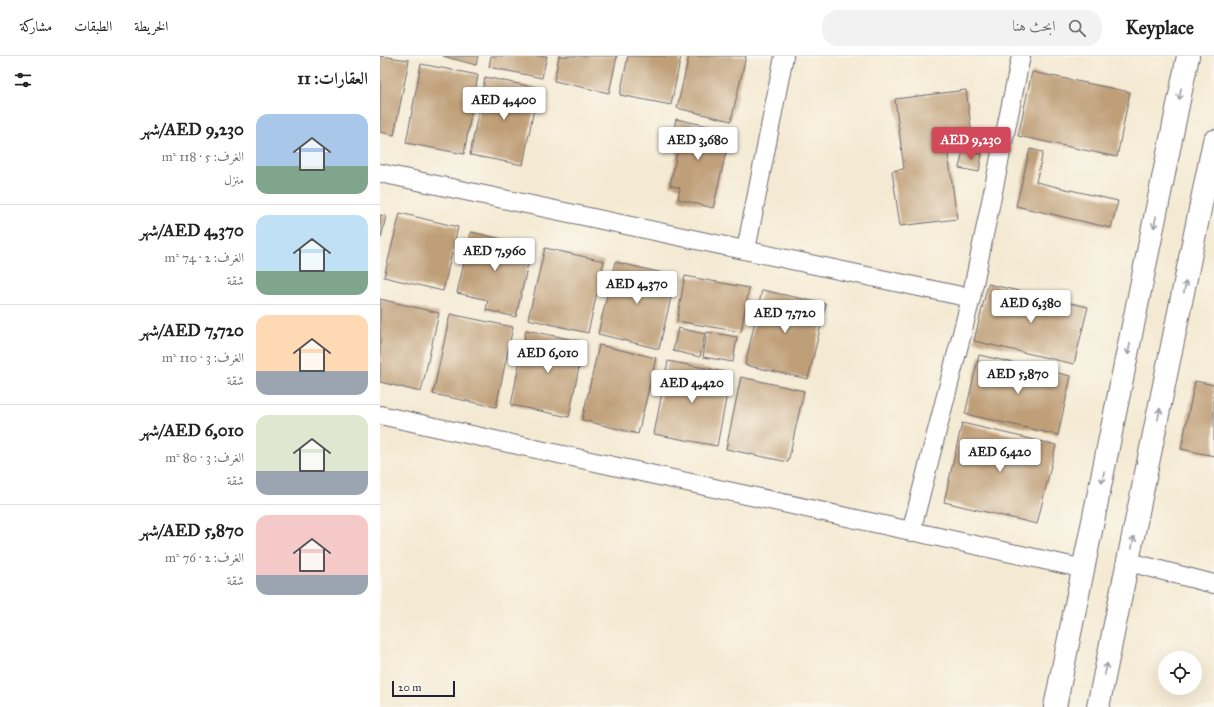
<!DOCTYPE html>
<html lang="ar">
<meta charset="utf-8">
<style>
:root{--surface:#fff;--page:#f2f2f2;--text:#222;--muted:#767676;--line:#e0e0e0;--accent:#d1495b}
body{margin:0;font-family:"IM FELL Great Primer",Amiri,serif;background:var(--page);color:var(--text);direction:rtl;height:100vh;display:flex;flex-direction:column;font-size:15px;white-space:nowrap}
*{box-sizing:border-box;margin:0}
p{font-size:13px;color:var(--muted)}
.icon{flex:none;width:22px;height:22px;fill:none;stroke:currentColor;stroke-width:2;stroke-linecap:round;stroke-linejoin:round}
.map{position:relative;flex:1;overflow:hidden;direction:ltr}
.details{display:flex;flex-direction:column;background:var(--surface);width:380px}
.details>*{flex:none}
.controls{position:absolute;left:778px;top:595px;display:grid;gap:8px}
.controls a{display:grid;place-items:center;width:44px;height:44px;border-radius:50%;background:var(--surface);box-shadow:0 4px 16px #0002;font-size:20px}
.scale{position:absolute;left:12px;bottom:10px;width:63px;box-sizing:border-box;padding-left:4px;border:2px solid #22223b;border-top:0;font-size:11px;line-height:14px;white-space:nowrap;color:#22223b;-webkit-text-stroke:3px #fbf7ec;paint-order:stroke}
.price{position:absolute;translate:-50% -34px;padding:0 9px;border-radius:4px;background:#fff;color:#222;font-size:13px;line-height:26px;filter:drop-shadow(0 1px 2px #0008)}
.price::after{content:'';position:absolute;left:50%;top:24px;width:12px;height:9px;margin-left:-6px;background:inherit;clip-path:polygon(0 0,100% 0,50% 100%)}
.price.on{background:var(--accent);color:#fff}
ul{padding:0;list-style:none}
li{display:flex;align-items:center;gap:12px;height:100px;padding:0 12px}
li+li{border-top:1px solid var(--line)}
li span{display:grid;place-items:center;flex:none;width:112px;height:80px;border-radius:12px;color:#555}
li>.icon{margin-inline-start:auto}
span .icon{width:48px;height:48px;fill:#fffc;stroke-width:1}
li b{font-size:17px}
h2{display:flex;justify-content:space-between;align-items:center;height:48px;padding:0 12px;font-size:17px}
header{display:flex;align-items:center;gap:24px;box-sizing:border-box;height:56px;padding:0 20px;background:var(--surface);border-bottom:1px solid var(--line)}
header strong{font-size:19px}
nav{display:flex;gap:22px;margin-inline-start:auto;font-size:14px}
.search{width:280px;height:36px;background:var(--page);display:flex;align-items:center;gap:10px;box-sizing:border-box;padding:0 14px;border-radius:16px;color:var(--muted);font-size:15px}
main{display:flex;flex:1;min-height:0}
.map>svg:first-child{display:block}
.building{fill:#bf9f78}
.lines{fill:none;stroke-linecap:round;stroke-linejoin:round}
.street-casing{stroke:#6c6870;stroke-width:20}
.secondary-casing{stroke:#6c6870;stroke-width:24}
.street{stroke:#fff;stroke-width:18}
.secondary{stroke:#fff;stroke-width:22}
.oneway{stroke:#9c9ca7}
</style>
<header>
<strong>Keyplace</strong>
<div class="search"><svg class="icon" aria-label="search" viewBox="0 0 24 24"><circle cx="10" cy="10" r="6"/><path d="M15 15l6 6"/></svg>ابحث هنا</div>
<nav><a>الخريطة</a><a>الطبقات</a><a>مشاركة</a></nav>
</header>
<main>
<div class="map">
<svg width="834" height="651" viewBox="0 0 834 651">
<rect width="100%" height="100%" fill="#fbf7ec"/>
<filter id="ink" filterUnits="userSpaceOnUse"><feTurbulence type="fractalNoise" baseFrequency=".025" numOctaves="2"/><feDisplacementMap in="SourceGraphic" scale="8" xChannelSelector="R" yChannelSelector="G"/><feConvolveMatrix kernelMatrix="1 2 1 2 8 2 1 2 1" color-interpolation-filters="sRGB"/></filter>
<filter id="wash" filterUnits="userSpaceOnUse"><feTurbulence type="fractalNoise" baseFrequency=".012" numOctaves="4" result="noise"/><feDisplacementMap in="SourceGraphic" scale="16" xChannelSelector="R" yChannelSelector="G"/><feGaussianBlur stdDeviation="0.9" result="paint"/><feColorMatrix in="noise" values="0 0 0 0 0 0 0 0 0 0 0 0 0 0 0 0 0 1.4 0 .05"/><feComposite in="paint" operator="in"/></filter>
<g filter="url(#wash)">
<rect width="100%" height="100%" fill="#f4ead3"/>
<g id="blocks">
<!-- building -->
<g class="building">
<polygon points="0,0 29,4 14,79 0,76"/>
<polygon points="63,0 98,0 96,9"/>
<polygon points="111,0 167,0 162,22 109,11"/>
<polygon points="179,0 237,0 229,37 174,25"/>
<polygon points="248,0 301,0 291,49 240,39"/>
<polygon points="309,0 366,0 351,65 297,52"/>
<polygon points="41,8 98,19 84,98 26,87"/>
<polygon points="652,16 750,36 737,101 638,80"/>
<polygon points="105,21 158,32 143,109 90,99"/>
<polygon points="586,34 593,86 567,90 577,163 520,170 512,115 524,113 515,43"/>
<polygon points="296,63 351,75 333,152 298,143 300,132 290,129 298,92 290,90"/>
<polygon points="650,93 663,96 656,126 738,145 731,172 636,150"/>
<polygon points="583,94 602,98 599,116 579,112"/>
<polygon points="20,157 78,171 63,235 4,221"/>
<polygon points="0,159 6,160 1,182 0,182"/>
<polygon points="91,176 152,190 136,261 106,254 108,244 77,237"/>
<polygon points="165,192 224,205 208,277 148,263"/>
<polygon points="235,206 296,220 279,293 218,278"/>
<polygon points="305,220 369,232 361,276 297,265"/>
<polygon points="608,228 708,251 694,308 594,285"/>
<polygon points="382,234 446,248 428,323 365,309"/>
<polygon points="0,243 59,257 41,336 0,326"/>
<polygon points="70,258 133,271 116,351 53,338"/>
<polygon points="298,272 325,278 320,301 293,295"/>
<polygon points="146,274 204,286 189,361 131,349"/>
<polygon points="327,276 357,281 353,306 323,301"/>
<polygon points="219,289 276,302 258,378 202,364"/>
<polygon points="599,299 691,320 678,379 585,358"/>
<polygon points="288,305 351,317 337,390 274,378"/>
<polygon points="361,321 424,335 408,406 346,393"/>
<polygon points="815,325 834,329 834,400 801,393"/>
<polygon points="582,367 676,389 657,468 564,446"/>
</g>
</g>
</g>
<g filter="url(#ink)">
<use href="#blocks" fill-opacity="0" stroke="#6c6870" stroke-width="1"/>
<g class="lines">
<!-- street casing -->
<g class="street-casing">
<g id="street">
<polyline points="0,117 591,242"/>
<polyline points="366,194 404,0"/>
<polyline points="0,359 705,513"/>
<polyline points="531,476 591,242 641,0"/>
<polyline points="749,506 834,528"/>
</g>
</g>
<!-- secondary casing -->
<g class="secondary-casing">
<g id="secondary">
<polyline points="675,651 808,0"/>
<polyline points="718,651 834,85"/>
</g>
</g>
<!-- street -->
<use href="#street" class="street"/>
<!-- secondary -->
<use href="#secondary" class="secondary"/>
</g>
<!-- one-way arrows -->
<defs><path id="oneway-shaft" d="M-6 0H5M1.5-3L5.5 0L1.5 3" fill="none" stroke-width="1.6" stroke-linecap="round" stroke-linejoin="round"/></defs>
<g class="oneway">
<use href="#oneway-shaft" transform="translate(800 38) rotate(101)"/>
<use href="#oneway-shaft" transform="translate(775 166) rotate(101)"/>
<use href="#oneway-shaft" transform="translate(805 231) rotate(-79)"/>
<use href="#oneway-shaft" transform="translate(749 293) rotate(101)"/>
<use href="#oneway-shaft" transform="translate(779 358) rotate(-79)"/>
<use href="#oneway-shaft" transform="translate(723 421) rotate(101)"/>
<use href="#oneway-shaft" transform="translate(753 486) rotate(-79)"/>
<use href="#oneway-shaft" transform="translate(726 613) rotate(-78)"/>
</g>
</g>
</svg>
<div class="controls">
<a><svg class="icon" aria-label="locate" viewBox="0 0 24 24"><circle cx="12" cy="12" r="6"/><path d="M12 2v4M12 18v4M2 12h4M18 12h4"/></svg></a>
</div>
<div class="scale">20 m</div>
<b class="price" style="left:124px;top:65px">AED 4,400</b>
<b class="price" style="left:318px;top:105px">AED 3,680</b>
<b class="price on" style="left:591px;top:105px">AED 9,230</b>
<b class="price" style="left:115px;top:216px">AED 7,960</b>
<b class="price" style="left:257px;top:249px">AED 4,370</b>
<b class="price" style="left:651px;top:268px">AED 6,380</b>
<b class="price" style="left:405px;top:278px">AED 7,720</b>
<b class="price" style="left:168px;top:318px">AED 6,010</b>
<b class="price" style="left:638px;top:339px">AED 5,870</b>
<b class="price" style="left:312px;top:348px">AED 4,420</b>
<b class="price" style="left:620px;top:417px">AED 6,420</b>
</div>
<section class="details">
<h2>العقارات: 11<svg class="icon" aria-label="filters" viewBox="0 0 24 24"><path d="M4 7h16M4 17h16"/><circle cx="9" cy="7" r="2"/><circle cx="15" cy="17" r="2"/></svg></h2>
<ul>
<li><span style="background:linear-gradient(#a9c7e8 65%,#7fa58c 0)"><svg class="icon" aria-label="home" viewBox="0 0 24 24"><path d="M3 11l9-7 9 7M6 9v11h12V9"/></svg></span><div><b>AED 9,230/شهر</b><p>الغرف: 5 · 118 m²</p><p>منزل</p></div></li>
<li><span style="background:linear-gradient(#bfe0f5 70%,#7fa58c 0)"><svg class="icon" aria-label="home" viewBox="0 0 24 24"><path d="M3 11l9-7 9 7M6 9v11h12V9"/></svg></span><div><b>AED 4,370/شهر</b><p>الغرف: 2 · 74 m²</p><p>شقة</p></div></li>
<li><span style="background:linear-gradient(#ffd9b3 70%,#9aa5b1 0)"><svg class="icon" aria-label="home" viewBox="0 0 24 24"><path d="M3 11l9-7 9 7M6 9v11h12V9"/></svg></span><div><b>AED 7,720/شهر</b><p>الغرف: 3 · 110 m²</p><p>شقة</p></div></li>
<li><span style="background:linear-gradient(#dfe7d0 70%,#9aa5b1 0)"><svg class="icon" aria-label="home" viewBox="0 0 24 24"><path d="M3 11l9-7 9 7M6 9v11h12V9"/></svg></span><div><b>AED 6,010/شهر</b><p>الغرف: 3 · 80 m²</p><p>شقة</p></div></li>
<li><span style="background:linear-gradient(#f6c9c9 75%,#9aa5b1 0)"><svg class="icon" aria-label="home" viewBox="0 0 24 24"><path d="M3 11l9-7 9 7M6 9v11h12V9"/></svg></span><div><b>AED 5,870/شهر</b><p>الغرف: 2 · 76 m²</p><p>شقة</p></div></li>
</ul>
</section>
</main>
